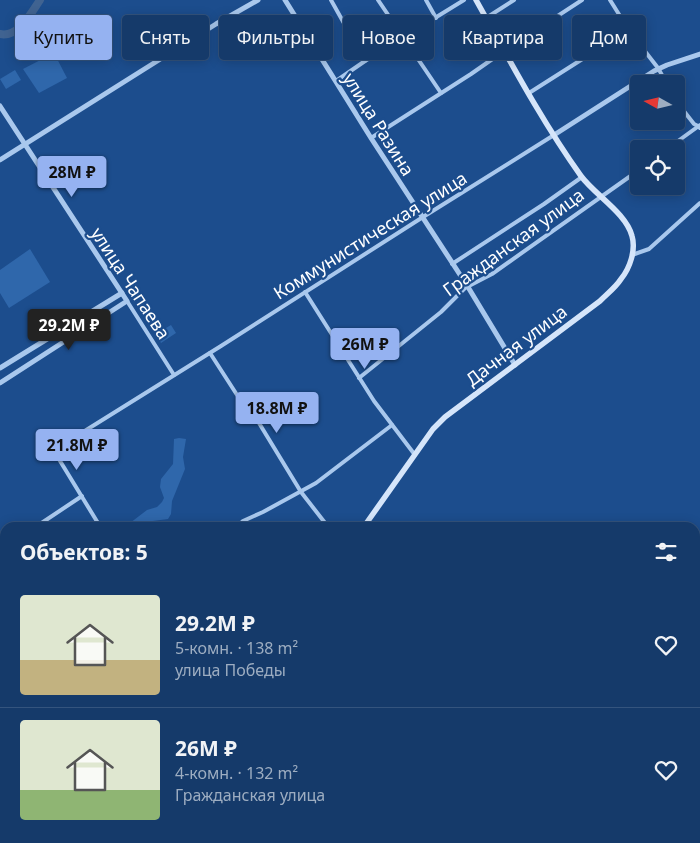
<!DOCTYPE html>
<html lang="ru">
<meta charset="utf-8">
<style>
:root{--surface:#153a6a;--page:#224572;--text:#f1f3f6;--muted:#9dadc1;--line:#34547e;--accent:#95b2f1}
body{margin:0;font-family:"Noto Sans",sans-serif;background:var(--page);color:var(--text);height:100vh;display:flex;flex-direction:column;font-size:19px;white-space:nowrap}
*{box-sizing:border-box;margin:0}
p{font-size:16px;color:var(--muted)}
.icon{flex:none;width:28px;height:28px;fill:none;stroke:currentColor;stroke-width:2;stroke-linecap:round;stroke-linejoin:round}
.map{position:relative;flex:1;overflow:hidden}
.panel{position:absolute;left:0px;top:522px;width:700px;height:321px;display:flex;flex-direction:column;background:var(--surface);border-radius:15px 15px 0 0;box-shadow:0 2px 12px #0003,0 0 0 1px var(--line)}
.panel>*{flex:none}
.guide{position:absolute;left:15px;top:15px;width:670px;height:45px;display:flex;gap:10px}
.needle{width:32px;rotate:278deg}
.fabs{position:absolute;left:630px;top:75px;display:grid;gap:10px}
.fabs a{display:grid;place-items:center;width:55px;height:55px;border-radius:5px;background:var(--surface);box-shadow:0 2px 12px #0003,0 0 0 1px var(--line);font-size:25px}
.price{position:absolute;translate:-50% -42px;padding:0 11px;border-radius:5px;background:var(--accent);color:#111;font-size:16px;line-height:32px;filter:drop-shadow(0 1px 2px #0008)}
.price::after{content:'';position:absolute;left:50%;top:30px;width:15px;height:11px;margin-left:-8px;background:inherit;clip-path:polygon(0 0,100% 0,50% 100%)}
.price.active{background:#222;color:#fff}
ul{padding:0;list-style:none}
li{display:flex;align-items:center;gap:15px;height:125px;padding:0 20px}
li+li{border-top:1px solid var(--line)}
li span{display:grid;place-items:center;flex:none;width:140px;height:100px;border-radius:5px;color:#555}
li>.icon{margin-inline-start:auto}
span .icon{width:60px;height:60px;fill:#fffc;stroke-width:1}
li b{font-size:21px}
h2{display:flex;justify-content:space-between;align-items:center;height:60px;padding:0 20px;font-size:21px}
.pill{padding:0 18px;border-radius:5px;background:var(--surface);box-shadow:0 2px 12px #0003,0 0 0 1px var(--line);font-size:18px;line-height:45px}
.pill.active{background:var(--accent);color:#111}
.map>svg:first-child{display:block}
.green{fill:#2f67ab}
.lines{fill:none;stroke-linecap:round;stroke-linejoin:round}
.river{stroke:#406391;stroke-width:8}
.minor{stroke:#a9c8ed;stroke-width:4}
.tertiary{stroke:#a9c8ed;stroke-width:5}
.secondary{stroke:#d5e5fa;stroke-width:5.5}
.labels{text-anchor:middle;dominant-baseline:central;stroke-width:4.5;stroke-linejoin:round;paint-order:stroke}
.street-label{font-size:18px;fill:#fff;stroke:#1c4d8d}
</style>
<div class="map">
<svg width="700" height="843" viewBox="0 0 700 843">
<rect width="100%" height="100%" fill="#1c4d8d"/>
<!-- green -->
<g class="green">
<polygon points="54,53 67,78 39,93 23,69"/>
<polygon points="15,70 21,80 6,89 0,79"/>
<polygon points="30,249 50,282 9,308 0,293 0,270"/>
<polygon points="171,325 176,333 161,343 156,334"/>
<polygon points="179,438 186,439 183,457 185,469 172,501 171,514 168,519 145,522 141,527 127,527 130,523 147,510 157,507 162,502 164,498 160,487 161,479 173,464 174,439"/>
</g>
<g class="lines">
<!-- river -->
<path class="river" d="M 0,34 C 18,38 31,13 40,0"/>
<!-- minor -->
<g class="minor">
<polyline points="331,0 365,61"/>
<polyline points="378,0 441,93"/>
<polyline points="426,0 436,18"/>
<polyline points="610,0 630,32 658,68 667,84"/>
<polyline points="486,18 514,0"/>
<polyline points="336,81 365,61 464,0"/>
<polyline points="529,93 625,32 628,27"/>
<polyline points="676,101 694,124 698,126 700,128"/>
<polyline points="371,138 471,74 504,51 582,0"/>
<polyline points="667,149 700,125"/>
<polyline points="632,255 649,249 700,203"/>
<polyline points="452,264 544,204 582,177"/>
<polyline points="305,292 374,401 415,455"/>
<polyline points="127,301 174,375"/>
<polyline points="210,353 239,398 246,405 259,423 301,492 329,528"/>
<polyline points="359,378 441,312 465,288 492,274 639,170"/>
<polyline points="34,528 82,496"/>
<polyline points="101,528 57,456 59,447 221,346 423,217 554,135"/>
<polyline points="236,528 243,521 263,512 316,483 392,425"/>
<polyline points="0,550 5,547"/>
</g>
<!-- tertiary -->
<g class="tertiary">
<polyline points="285,0 371,138 468,287 515,365"/>
<polyline points="0,106 127,301 0,383"/>
<polyline points="554,135 654,71 667,65 700,54"/>
<polyline points="0,160 216,24 258,0"/>
<polyline points="0,368 122,293"/>
<polyline points="0,729 5,736"/>
<polyline points="10,843 11,839"/>
</g>
<!-- secondary -->
<g class="secondary">
<path d="M 363,528 L 433,429 L 445,417 L 600,301 C 607,294 616,287 621,279 C 630,268 636,250 632,236 C 626,213 595,195 581,176 C 541,120 509,59 476,0"/>
<polyline points="133,843 138,839"/>
</g>
</g>
<g class="labels">
<!-- street labels -->
<g class="street-label">
<text transform="translate(379 124) rotate(58)">улица Разина</text>
<text transform="translate(370 235) rotate(-32)">Коммунистическая улица</text>
<text transform="translate(513 242) rotate(-36)">Гражданская улица</text>
<text transform="translate(131 283) rotate(57)">улица Чапаева</text>
<text transform="translate(516 345) rotate(-37)">Дачная улица</text>
</g>
</g>
</svg>
<div class="fabs">
<a><svg class="needle" viewBox="-14 -14 28 28"><path d="M0-13l5 13h-10z" fill="#e53935"/><path d="M0 13l5-13h-10z" fill="#9dadc1"/></svg></a>
<a><svg class="icon" aria-label="locate" viewBox="0 0 24 24"><circle cx="12" cy="12" r="6"/><path d="M12 2v4M12 18v4M2 12h4M18 12h4"/></svg></a>
</div>
<b class="price" style="left:72px;top:198px">28M ₽</b>
<b class="price active" style="left:69px;top:351px">29.2M ₽</b>
<b class="price" style="left:365px;top:370px">26M ₽</b>
<b class="price" style="left:277px;top:434px">18.8M ₽</b>
<b class="price" style="left:77px;top:471px">21.8M ₽</b>
<div class="guide">
<a class="pill active">Купить</a>
<a class="pill">Снять</a>
<a class="pill">Фильтры</a>
<a class="pill">Новое</a>
<a class="pill">Квартира</a>
<a class="pill">Дом</a>
</div>
<section class="panel">
<h2>Объектов: 5<svg class="icon" aria-label="filters" viewBox="0 0 24 24"><path d="M4 7h16M4 17h16"/><circle cx="9" cy="7" r="2"/><circle cx="15" cy="17" r="2"/></svg></h2>
<ul>
<li><span style="background:linear-gradient(#dfe7d0 65%,#c2b280 0)"><svg class="icon" aria-label="home" viewBox="0 0 24 24"><path d="M3 11l9-7 9 7M6 9v11h12V9"/></svg></span><div><b>29.2M ₽</b><p>5-комн. · 138 m²</p><p>улица Победы</p></div><svg class="icon" aria-label="heart" viewBox="0 0 24 24"><path d="M12 20l-8-8c-3-5 5-10 8-4 3-6 11-1 8 4z"/></svg></li>
<li><span style="background:linear-gradient(#dfe7d0 70%,#8fb573 0)"><svg class="icon" aria-label="home" viewBox="0 0 24 24"><path d="M3 11l9-7 9 7M6 9v11h12V9"/></svg></span><div><b>26M ₽</b><p>4-комн. · 132 m²</p><p>Гражданская улица</p></div><svg class="icon" aria-label="heart" viewBox="0 0 24 24"><path d="M12 20l-8-8c-3-5 5-10 8-4 3-6 11-1 8 4z"/></svg></li>
</ul>
</section>
</div>
